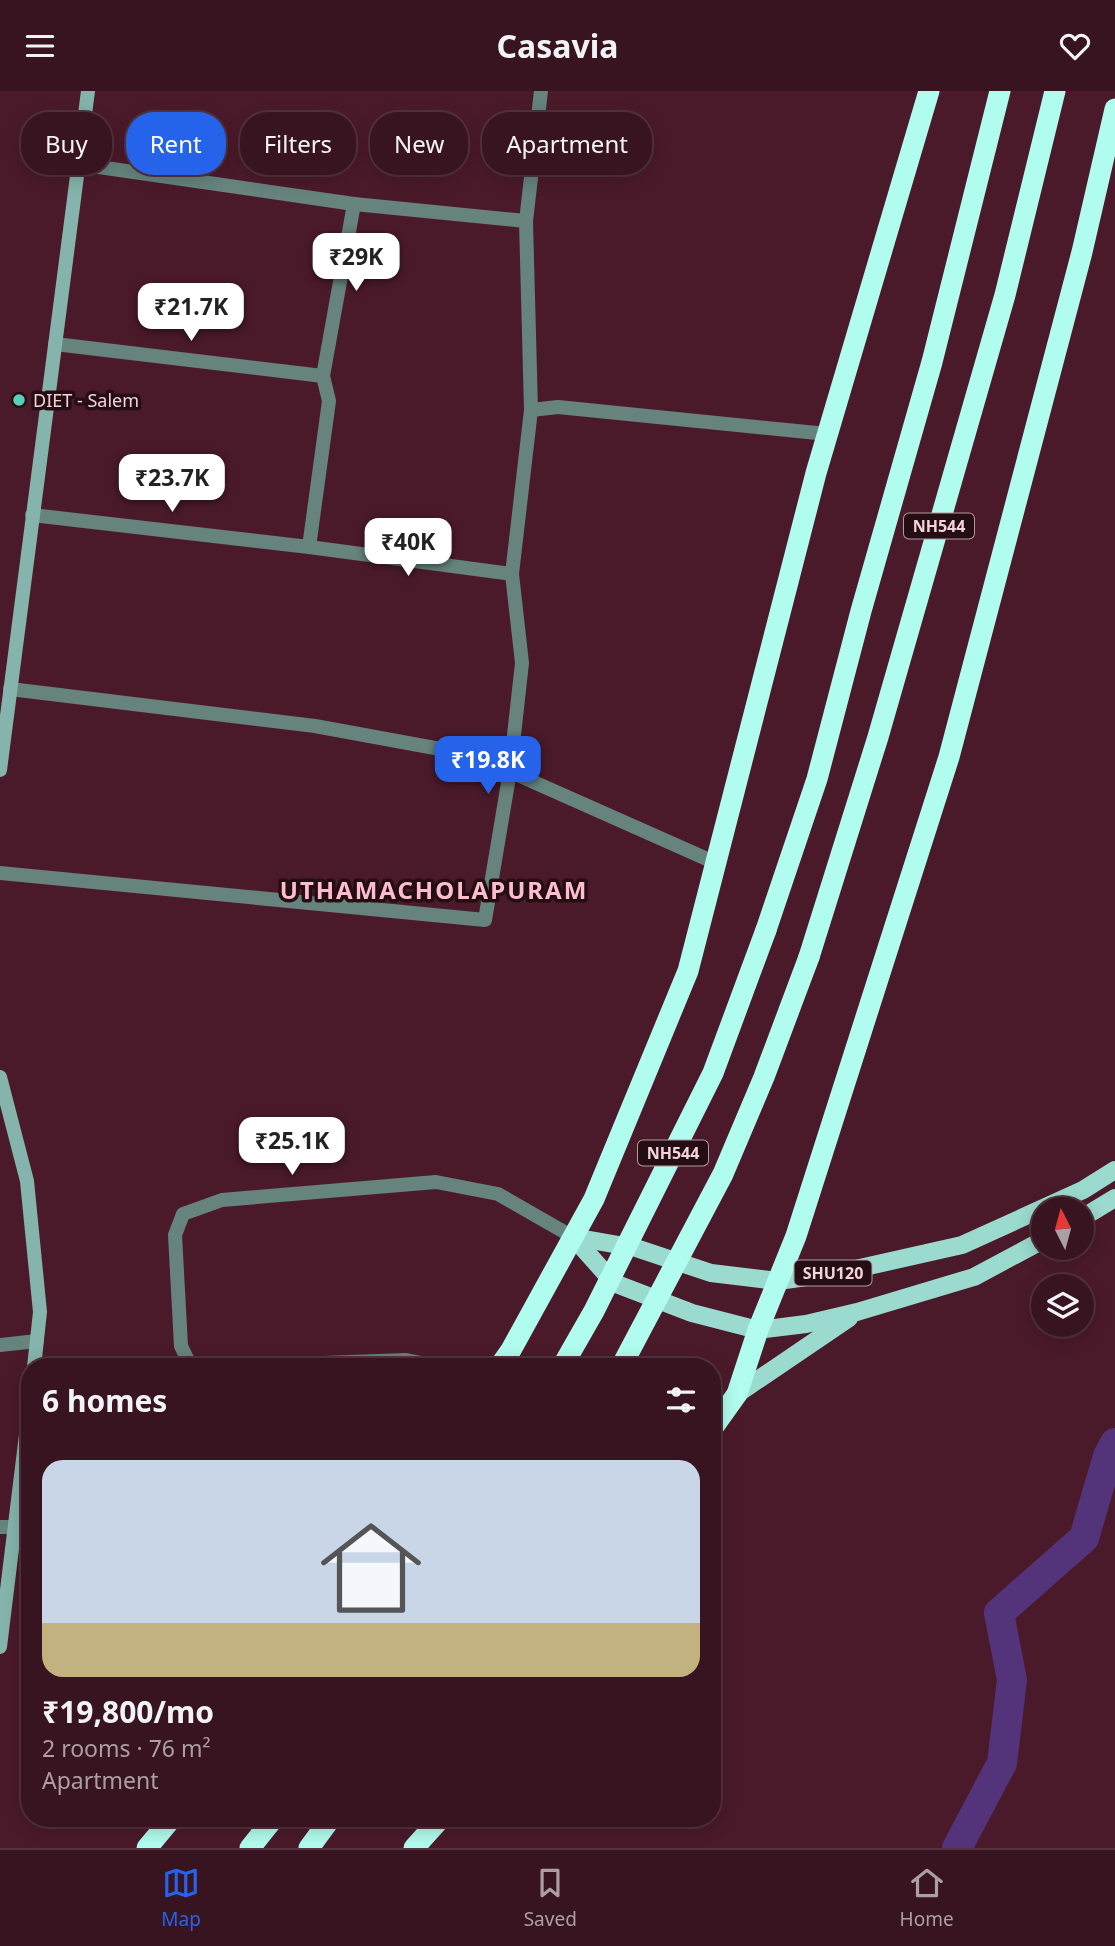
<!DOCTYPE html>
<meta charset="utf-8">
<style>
:root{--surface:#381420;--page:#43212d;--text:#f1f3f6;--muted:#ab9ea5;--line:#52333e;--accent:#2563eb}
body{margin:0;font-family:"Noto Sans",sans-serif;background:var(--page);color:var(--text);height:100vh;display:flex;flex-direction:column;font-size:26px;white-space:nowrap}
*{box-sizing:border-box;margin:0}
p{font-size:23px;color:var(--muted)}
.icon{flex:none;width:38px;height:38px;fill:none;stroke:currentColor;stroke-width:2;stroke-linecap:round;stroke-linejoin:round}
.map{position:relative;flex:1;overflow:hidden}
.details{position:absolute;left:21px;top:1267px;width:700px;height:469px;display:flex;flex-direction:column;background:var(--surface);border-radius:28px;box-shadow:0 4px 18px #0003,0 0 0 2px var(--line)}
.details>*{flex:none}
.guide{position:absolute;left:21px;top:21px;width:700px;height:63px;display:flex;gap:14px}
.needle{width:46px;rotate:354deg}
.controls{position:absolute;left:1031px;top:1106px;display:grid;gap:14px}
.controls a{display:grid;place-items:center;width:63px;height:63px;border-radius:50%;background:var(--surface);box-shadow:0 4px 18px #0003,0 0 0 2px var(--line);font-size:35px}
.price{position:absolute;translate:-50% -60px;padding:0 16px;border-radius:14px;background:#fff;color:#222;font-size:23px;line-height:46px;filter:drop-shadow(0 2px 4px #0008)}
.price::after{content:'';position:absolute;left:50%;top:42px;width:21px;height:16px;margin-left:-10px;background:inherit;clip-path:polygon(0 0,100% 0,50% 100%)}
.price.active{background:var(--accent);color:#fff}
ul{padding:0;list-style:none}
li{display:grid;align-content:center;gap:14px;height:371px;padding:0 21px}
li span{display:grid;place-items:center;height:217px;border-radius:21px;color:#555}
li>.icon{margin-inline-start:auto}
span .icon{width:126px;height:126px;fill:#fffc;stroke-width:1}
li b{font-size:30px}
h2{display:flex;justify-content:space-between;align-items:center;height:84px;padding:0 21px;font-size:30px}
.chip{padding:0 24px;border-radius:28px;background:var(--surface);box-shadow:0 4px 18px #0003,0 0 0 2px var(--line);font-size:24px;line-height:63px}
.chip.active{background:var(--accent);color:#fff}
header{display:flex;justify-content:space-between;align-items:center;height:91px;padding:0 21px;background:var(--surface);font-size:32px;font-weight:700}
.tab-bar{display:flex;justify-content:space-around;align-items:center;height:98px;border-top:2px solid var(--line);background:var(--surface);font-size:19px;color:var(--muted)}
.tab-bar a{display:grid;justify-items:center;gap:4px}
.tab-bar .active{color:var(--accent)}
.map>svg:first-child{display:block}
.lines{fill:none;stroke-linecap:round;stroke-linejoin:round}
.canal{stroke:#53337a;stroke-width:30}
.lane{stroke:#66837e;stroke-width:14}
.street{stroke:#66837e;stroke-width:14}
.secondary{stroke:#84b4ab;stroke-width:14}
.primary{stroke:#9bdace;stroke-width:18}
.highway{stroke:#b0fcee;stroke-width:21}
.highway-bridge{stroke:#b0fcee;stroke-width:21}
.poi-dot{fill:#5acebd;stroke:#240e14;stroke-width:2.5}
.labels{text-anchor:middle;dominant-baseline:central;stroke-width:7;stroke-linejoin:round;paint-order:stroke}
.shield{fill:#240e14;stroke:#b5979f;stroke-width:2}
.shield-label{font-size:16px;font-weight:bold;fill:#f3d2da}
.poi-label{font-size:18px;fill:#f3d2da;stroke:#240e14;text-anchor:start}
.district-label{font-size:24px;font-weight:bold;letter-spacing:2px;fill:#fdbdcd;stroke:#240e14}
</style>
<header><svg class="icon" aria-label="menu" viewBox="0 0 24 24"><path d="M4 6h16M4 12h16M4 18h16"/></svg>Casavia<svg class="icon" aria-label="heart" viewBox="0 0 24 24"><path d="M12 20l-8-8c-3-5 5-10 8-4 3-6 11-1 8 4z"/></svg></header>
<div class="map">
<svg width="1115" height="1757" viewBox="0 0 1115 1757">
<rect width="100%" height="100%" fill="#4b1a2a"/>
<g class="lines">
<!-- canal -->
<polyline class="canal" points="957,1757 1002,1672 1012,1589 999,1522 1084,1447 1108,1365 1115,1352"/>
<!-- lane -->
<g class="lane">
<polyline points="531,319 558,316 827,343"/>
<polyline points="10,598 315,635 473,664 716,772"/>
<polyline points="0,1436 15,1436 30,1441"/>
</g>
<!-- street -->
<g class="street">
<polyline points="78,73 354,113 526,130"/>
<polyline points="55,253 323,285"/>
<polyline points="32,424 309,456 512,483"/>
<polyline points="309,456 329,310 323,285 354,113"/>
<polyline points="0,782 485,829 510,680 522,572 512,483 531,319 526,130 541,0"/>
<polyline points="0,1254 37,1250"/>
<polyline points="191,1276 181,1255 175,1144 183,1123 222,1109 436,1091 498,1103 573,1146"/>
<polyline points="210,1276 406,1269 442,1276"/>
</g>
<!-- secondary -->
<g class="secondary">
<polyline points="0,679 88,0"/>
<polyline points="0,986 27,1090 40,1221 34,1276"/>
<polyline points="0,1556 30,1311"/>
</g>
<!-- primary -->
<g class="primary">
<polyline points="1082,1127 1115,1107"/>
<polyline points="573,1146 636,1157 711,1182 778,1190 842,1181 962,1154 1083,1099 1115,1079"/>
<polyline points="573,1146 614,1192 692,1222 758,1239 806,1233 857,1221 974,1186 1043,1149"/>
<polyline points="737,1303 849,1227"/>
</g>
<!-- highway -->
<g class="highway">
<polyline points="766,839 817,688 861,520 932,271 1000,0"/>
<polyline points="809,866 878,646 1005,204 1055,0"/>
<polyline points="499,1276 511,1259 594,1108 688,880 816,382 929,0"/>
<polyline points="712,1338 737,1303 758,1239 796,1145 949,666 1082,161 1115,18"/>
<polyline points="147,1757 172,1727"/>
<polyline points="250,1757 274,1727"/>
<polyline points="309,1757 331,1727"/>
<polyline points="414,1757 441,1727"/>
</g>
<!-- highway-bridge -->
<g class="highway-bridge">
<polyline points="562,1276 594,1220 713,982 766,839"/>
<polyline points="621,1276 723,1083 764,986 809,866"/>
</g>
</g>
<!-- markers -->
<circle class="poi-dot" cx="19" cy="309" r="7"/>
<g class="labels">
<!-- shield labels -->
<g class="shield">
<rect x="904" y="422.5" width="70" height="25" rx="5"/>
<rect x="638" y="1049.5" width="70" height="25" rx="5"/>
<rect x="794.5" y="1169.5" width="77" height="25" rx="5"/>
</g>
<g class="shield-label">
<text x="939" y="435">NH544</text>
<text x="673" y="1062">NH544</text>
<text x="833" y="1182">SHU120</text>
</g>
<!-- poi labels -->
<g class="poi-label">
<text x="33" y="309">DIET - Salem</text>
</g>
<!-- district labels -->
<g class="district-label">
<text x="434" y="798">UTHAMACHOLAPURAM</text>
</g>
</g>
</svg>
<div class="controls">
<a><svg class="needle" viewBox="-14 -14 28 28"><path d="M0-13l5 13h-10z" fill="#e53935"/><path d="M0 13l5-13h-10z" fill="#ab9ea5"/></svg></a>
<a><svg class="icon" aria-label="layers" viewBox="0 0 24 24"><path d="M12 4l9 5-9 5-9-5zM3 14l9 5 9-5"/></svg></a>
</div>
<b class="price" style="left:356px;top:202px">₹29K</b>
<b class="price" style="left:191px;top:252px">₹21.7K</b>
<b class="price" style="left:172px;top:423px">₹23.7K</b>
<b class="price" style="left:408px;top:487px">₹40K</b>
<b class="price active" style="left:488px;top:705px">₹19.8K</b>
<b class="price" style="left:292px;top:1086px">₹25.1K</b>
<div class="guide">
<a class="chip">Buy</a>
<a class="chip active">Rent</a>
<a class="chip">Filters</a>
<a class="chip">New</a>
<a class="chip">Apartment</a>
</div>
<section class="details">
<h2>6 homes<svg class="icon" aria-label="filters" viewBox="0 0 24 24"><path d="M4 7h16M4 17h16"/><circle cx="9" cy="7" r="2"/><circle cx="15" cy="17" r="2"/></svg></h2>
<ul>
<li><span style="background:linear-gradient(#c9d6e8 75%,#c2b280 0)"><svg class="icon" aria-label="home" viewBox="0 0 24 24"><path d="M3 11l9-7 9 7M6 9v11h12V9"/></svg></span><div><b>₹19,800/mo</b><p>2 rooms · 76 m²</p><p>Apartment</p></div></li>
</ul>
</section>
</div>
<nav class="tab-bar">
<a class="active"><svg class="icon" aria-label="map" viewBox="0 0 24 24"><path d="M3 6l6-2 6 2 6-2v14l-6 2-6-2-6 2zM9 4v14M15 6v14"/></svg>Map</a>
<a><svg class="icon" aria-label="saved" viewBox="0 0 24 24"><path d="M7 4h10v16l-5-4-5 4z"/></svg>Saved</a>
<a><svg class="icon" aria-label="home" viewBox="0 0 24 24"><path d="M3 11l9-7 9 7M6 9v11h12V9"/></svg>Home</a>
</nav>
